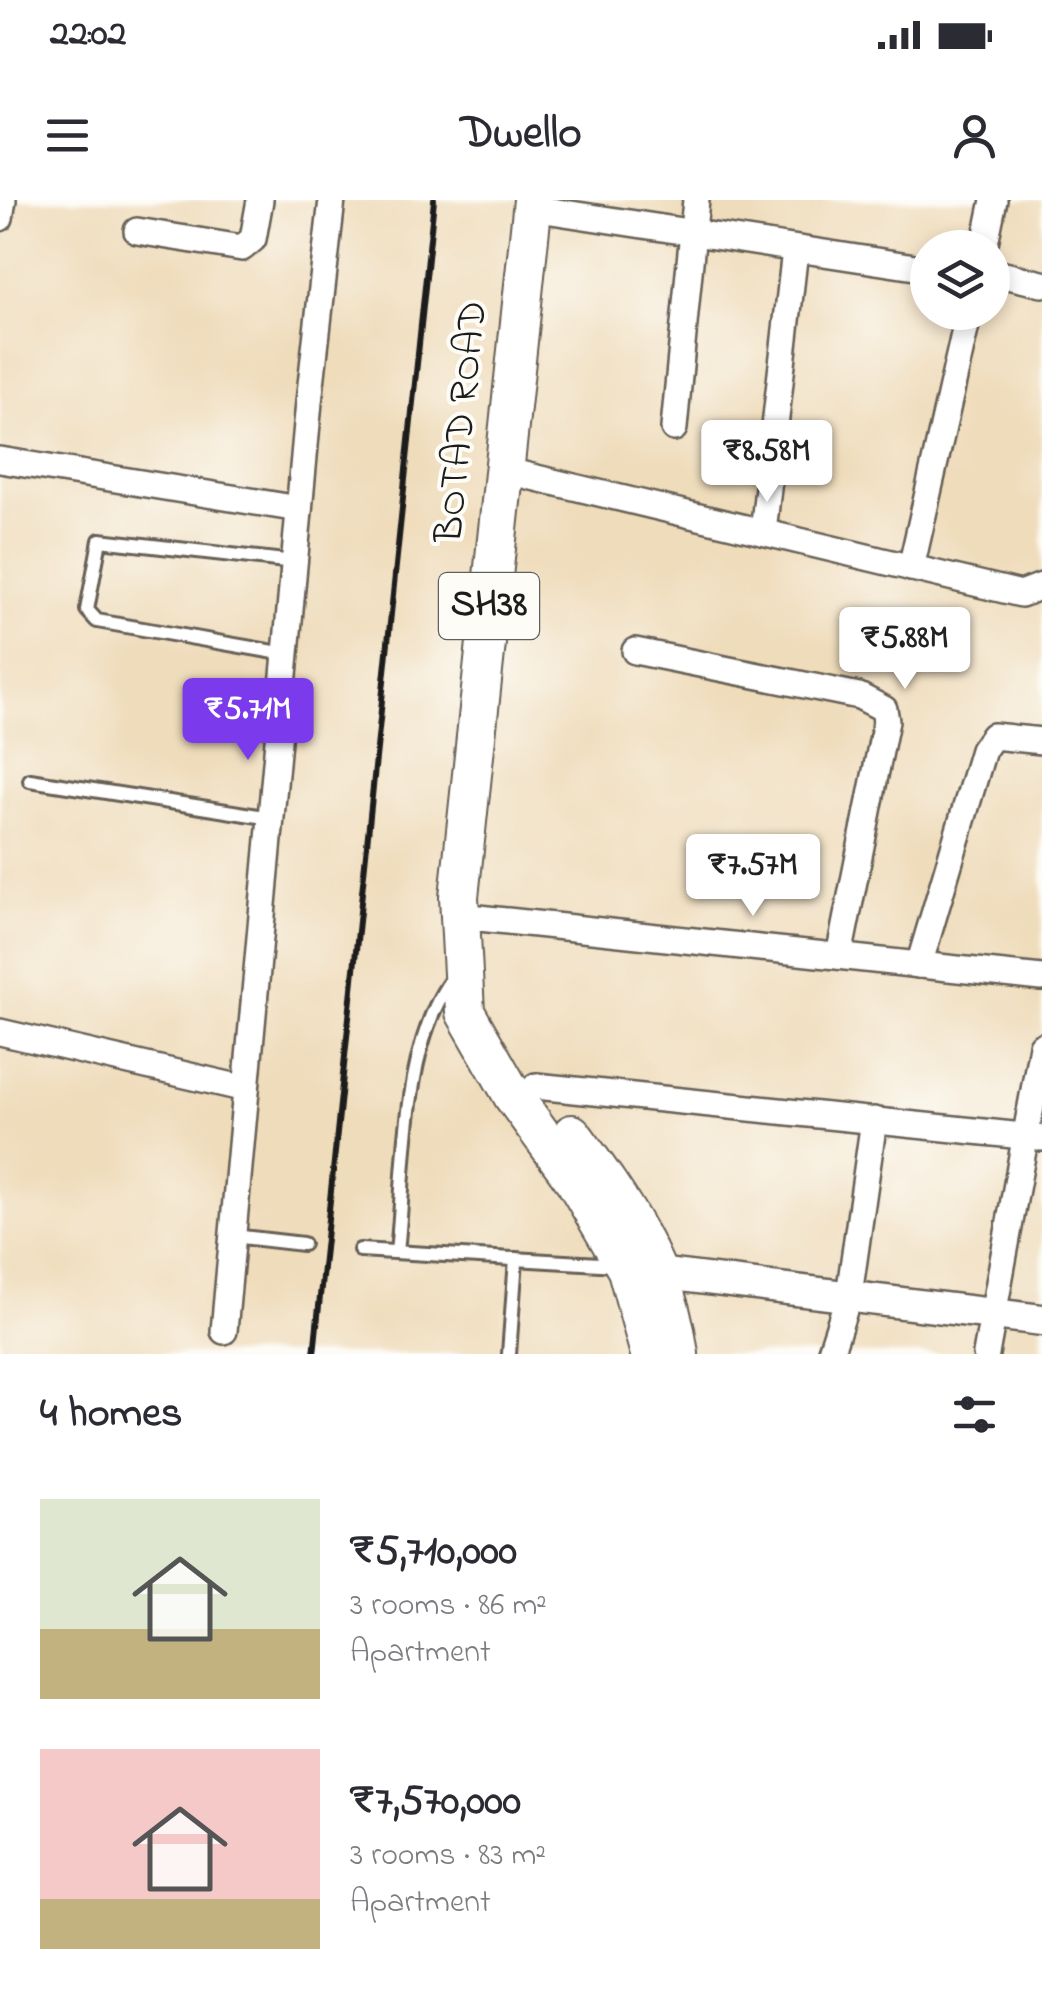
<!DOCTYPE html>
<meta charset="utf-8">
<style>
:root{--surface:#fff;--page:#f2f2f3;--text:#2b2b33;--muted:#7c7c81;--accent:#7c3aed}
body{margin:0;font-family:"Indie Flower",sans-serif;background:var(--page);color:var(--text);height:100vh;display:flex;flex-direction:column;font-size:38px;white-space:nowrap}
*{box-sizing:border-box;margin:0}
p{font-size:32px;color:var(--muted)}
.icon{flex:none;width:55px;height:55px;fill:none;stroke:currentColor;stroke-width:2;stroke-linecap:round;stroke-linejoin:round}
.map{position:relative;height:1154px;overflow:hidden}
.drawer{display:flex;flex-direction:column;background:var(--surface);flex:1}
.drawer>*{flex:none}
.tools{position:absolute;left:910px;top:30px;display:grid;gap:20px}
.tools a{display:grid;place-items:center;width:100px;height:100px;border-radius:50%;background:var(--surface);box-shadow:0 5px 15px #0003;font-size:50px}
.price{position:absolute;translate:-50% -85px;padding:0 22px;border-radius:10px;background:#fff;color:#222;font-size:32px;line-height:65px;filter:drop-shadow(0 2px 5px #0008)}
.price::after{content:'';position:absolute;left:50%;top:60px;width:30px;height:22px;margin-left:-15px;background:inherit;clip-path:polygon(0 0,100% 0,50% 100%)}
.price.active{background:var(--accent);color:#fff}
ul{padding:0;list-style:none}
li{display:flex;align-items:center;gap:30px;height:250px;padding:0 40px}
li span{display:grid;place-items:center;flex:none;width:280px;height:200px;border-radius:0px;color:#555}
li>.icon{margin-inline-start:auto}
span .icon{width:120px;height:120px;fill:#fffc;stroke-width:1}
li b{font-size:42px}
h2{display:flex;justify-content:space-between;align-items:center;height:120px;padding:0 40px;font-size:42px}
.status{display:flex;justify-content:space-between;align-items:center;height:70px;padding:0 50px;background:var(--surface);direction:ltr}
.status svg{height:28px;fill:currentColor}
header{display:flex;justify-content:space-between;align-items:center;height:130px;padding:0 40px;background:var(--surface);font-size:45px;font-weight:700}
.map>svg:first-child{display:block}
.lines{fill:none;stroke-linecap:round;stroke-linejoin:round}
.service-casing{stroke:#665f54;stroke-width:18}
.minor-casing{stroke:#665f54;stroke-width:30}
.tertiary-casing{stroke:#665f54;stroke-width:35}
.primary-casing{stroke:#665f54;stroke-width:42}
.service{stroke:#fff;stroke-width:12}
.minor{stroke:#fff;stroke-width:25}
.tertiary{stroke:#fff;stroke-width:30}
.primary{stroke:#fff;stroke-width:38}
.rail{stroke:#1c1c1c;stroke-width:6}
.labels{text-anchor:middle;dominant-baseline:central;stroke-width:8;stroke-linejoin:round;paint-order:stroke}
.shield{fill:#fdfcf7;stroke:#605f5e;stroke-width:2.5}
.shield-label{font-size:38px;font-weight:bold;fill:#1c1c1c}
.street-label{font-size:40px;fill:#1c1c1c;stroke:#fdfcf7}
</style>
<div class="status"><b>22:02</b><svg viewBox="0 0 49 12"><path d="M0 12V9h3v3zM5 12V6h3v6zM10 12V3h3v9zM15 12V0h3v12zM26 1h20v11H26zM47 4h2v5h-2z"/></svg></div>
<header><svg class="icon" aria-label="menu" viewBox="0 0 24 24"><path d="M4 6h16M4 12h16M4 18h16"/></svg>Dwello<svg class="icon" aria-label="person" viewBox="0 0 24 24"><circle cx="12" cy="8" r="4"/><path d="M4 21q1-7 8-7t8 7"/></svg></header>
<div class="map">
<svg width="1042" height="1154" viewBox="0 0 1042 1154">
<rect width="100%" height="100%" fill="#fdfcf7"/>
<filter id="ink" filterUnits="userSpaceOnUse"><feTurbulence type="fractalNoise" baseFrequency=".01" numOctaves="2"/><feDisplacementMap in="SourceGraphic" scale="20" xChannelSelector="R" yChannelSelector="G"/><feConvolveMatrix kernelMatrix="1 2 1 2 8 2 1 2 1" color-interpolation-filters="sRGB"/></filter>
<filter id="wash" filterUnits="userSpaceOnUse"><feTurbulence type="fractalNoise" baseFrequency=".0048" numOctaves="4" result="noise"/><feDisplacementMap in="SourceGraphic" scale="40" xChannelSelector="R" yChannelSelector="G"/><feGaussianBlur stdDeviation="2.25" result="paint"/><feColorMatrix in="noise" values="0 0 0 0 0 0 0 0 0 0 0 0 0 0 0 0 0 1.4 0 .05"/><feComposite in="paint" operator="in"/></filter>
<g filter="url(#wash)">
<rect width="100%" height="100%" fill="#efdcbb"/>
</g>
<g filter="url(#ink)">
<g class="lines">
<!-- service casing -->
<g class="service-casing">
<g id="service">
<polyline points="286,454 97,421 87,410 100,340 294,362"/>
<polyline points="30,580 271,618"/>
<polyline points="233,1036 303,1044"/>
<polyline points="360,1050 617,1065"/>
<path d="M 397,1052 C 406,968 402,841 455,775"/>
<polyline points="509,1154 516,1059"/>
</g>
</g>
<!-- minor casing -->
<g class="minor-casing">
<g id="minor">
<polyline points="532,8 928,69"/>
<polyline points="0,18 3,0"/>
<polyline points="137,31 242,48 253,39 260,0"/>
<polyline points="984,48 994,0"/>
<polyline points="992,72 1042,84"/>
<polyline points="674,228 696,0"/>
<polyline points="0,260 299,309"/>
<polyline points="503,270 1021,394 1042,386"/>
<polyline points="763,332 795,50"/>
<polyline points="911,368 969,112"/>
<polyline points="635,451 859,496 884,509 886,521 839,756"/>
<polyline points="460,716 1042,778"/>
<polyline points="919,765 983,550 993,536 1042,541"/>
<polyline points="0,832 246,889"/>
<polyline points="536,886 1042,938"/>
<polyline points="224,1131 309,202 332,0"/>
<polyline points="830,1154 849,1095 874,920"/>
<polyline points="986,1154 1042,846"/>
</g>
</g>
<!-- tertiary casing -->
<g class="tertiary-casing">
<polyline id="tertiary" points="640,1071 1042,1120"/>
</g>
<!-- primary casing -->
<g class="primary-casing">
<g id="primary">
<polyline points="533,0 459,697 465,812 513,896 575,981 627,1070 650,1154"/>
<path d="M 572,934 C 623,1003 668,1067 679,1154"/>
</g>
</g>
<!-- service -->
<use href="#service" class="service"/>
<!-- minor -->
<use href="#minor" class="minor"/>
<!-- tertiary -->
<use href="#tertiary" class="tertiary"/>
<!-- primary -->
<use href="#primary" class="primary"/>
<!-- rail -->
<polyline class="rail" points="314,1154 434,0"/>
</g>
</g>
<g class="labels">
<!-- shield labels -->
<rect class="shield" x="439" y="373" width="100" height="66" rx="8"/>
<g class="shield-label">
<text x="489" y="406">SH38</text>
</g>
<!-- street labels -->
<g class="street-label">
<text transform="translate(463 222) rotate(-84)">BOTAD ROAD</text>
</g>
</g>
</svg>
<div class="tools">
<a><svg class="icon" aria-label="layers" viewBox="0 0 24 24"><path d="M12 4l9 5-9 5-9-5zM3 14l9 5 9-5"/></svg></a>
</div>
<b class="price" style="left:767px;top:305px">₹8.58M</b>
<b class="price" style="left:905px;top:492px">₹5.88M</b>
<b class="price active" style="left:248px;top:563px">₹5.71M</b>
<b class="price" style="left:753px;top:719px">₹7.57M</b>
</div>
<section class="drawer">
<h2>4 homes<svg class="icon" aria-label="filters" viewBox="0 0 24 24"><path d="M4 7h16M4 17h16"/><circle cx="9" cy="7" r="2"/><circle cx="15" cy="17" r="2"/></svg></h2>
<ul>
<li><span style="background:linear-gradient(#dfe7d0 65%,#c2b280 0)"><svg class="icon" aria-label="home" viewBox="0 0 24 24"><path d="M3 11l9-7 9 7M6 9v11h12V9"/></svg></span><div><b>₹5,710,000</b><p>3 rooms · 86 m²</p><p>Apartment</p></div></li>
<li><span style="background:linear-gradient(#f6c9c9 75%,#c2b280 0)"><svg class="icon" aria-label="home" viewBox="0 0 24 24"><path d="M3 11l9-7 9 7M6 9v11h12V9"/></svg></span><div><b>₹7,570,000</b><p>3 rooms · 83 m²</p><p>Apartment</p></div></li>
</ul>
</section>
